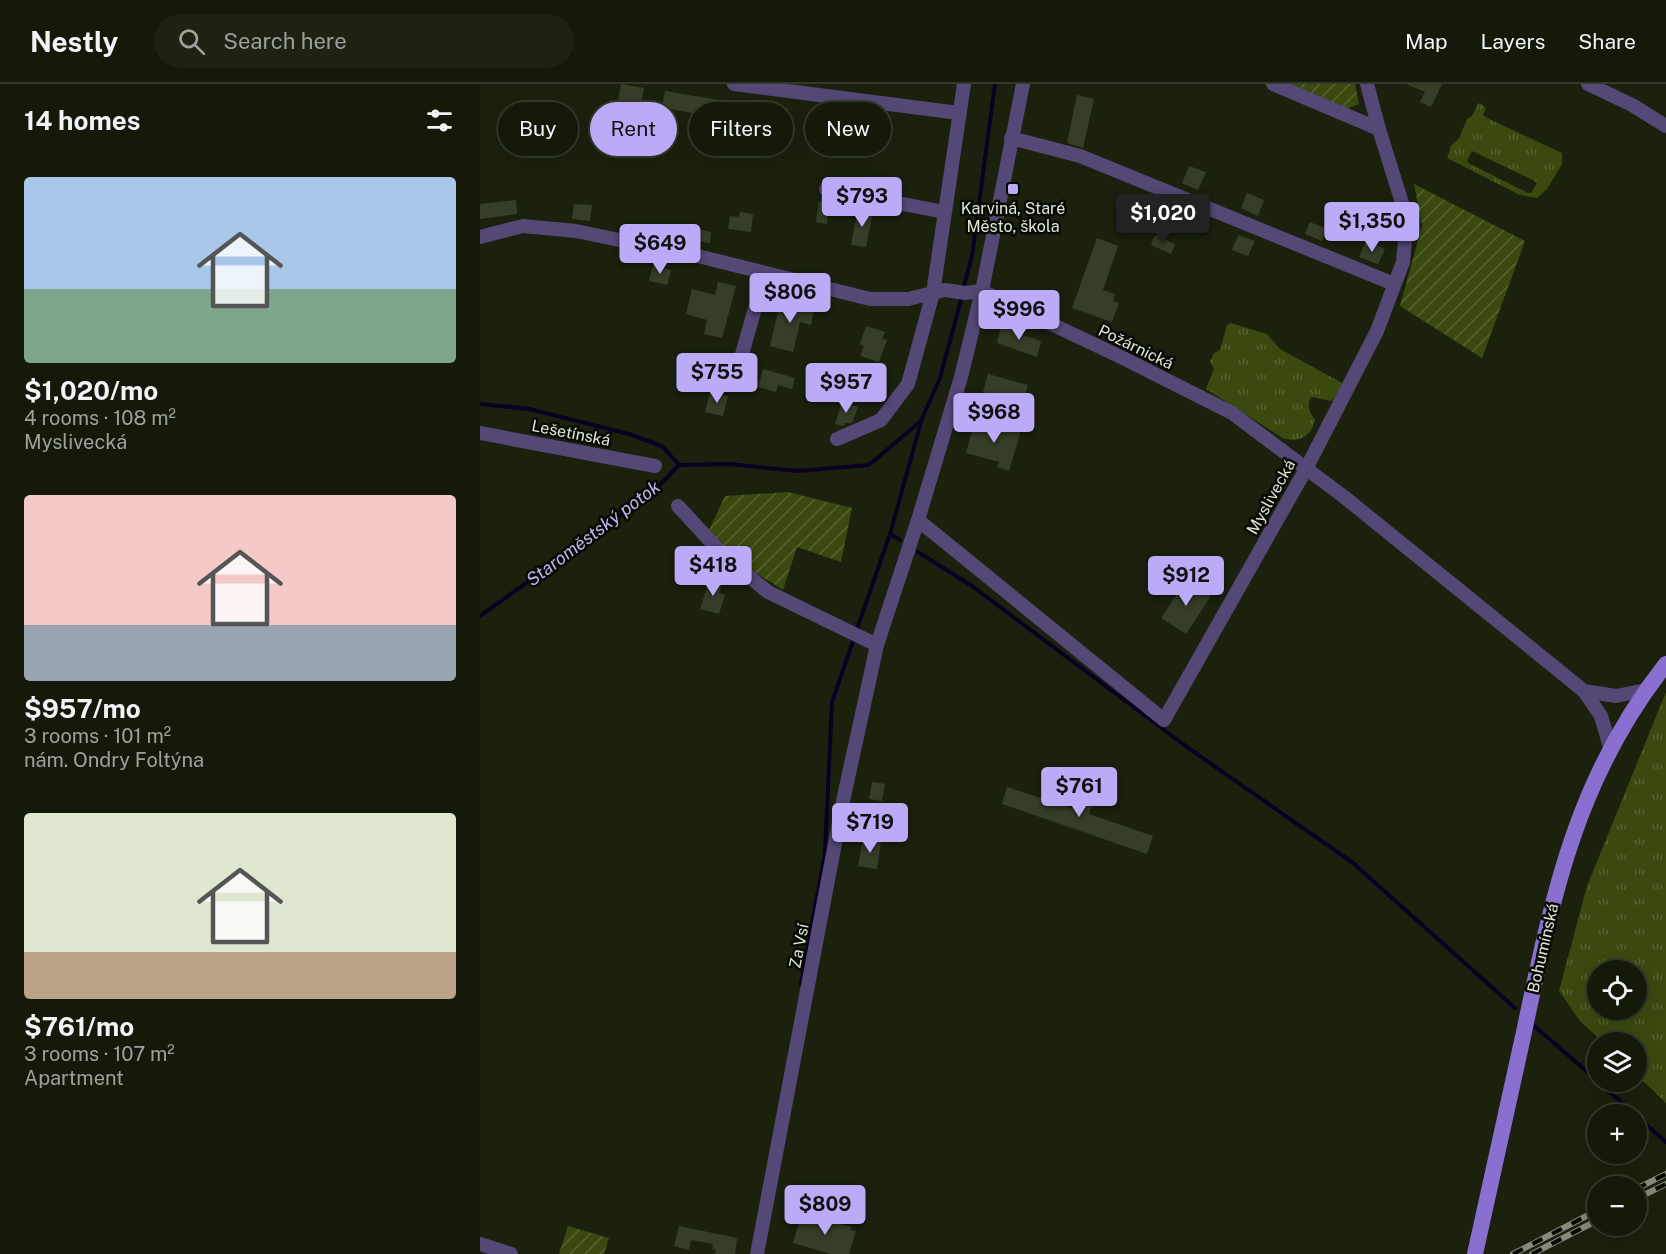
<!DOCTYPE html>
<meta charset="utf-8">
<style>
:root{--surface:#14190a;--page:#1d2213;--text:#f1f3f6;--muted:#9da09c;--line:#33382b;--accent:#bbaaf6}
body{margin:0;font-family:"Public Sans",sans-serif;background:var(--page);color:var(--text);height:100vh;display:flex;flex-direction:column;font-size:22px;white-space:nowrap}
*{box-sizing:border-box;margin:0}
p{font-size:20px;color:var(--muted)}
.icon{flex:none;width:33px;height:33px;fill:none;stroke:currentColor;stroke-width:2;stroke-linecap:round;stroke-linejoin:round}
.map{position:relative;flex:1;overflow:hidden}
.panel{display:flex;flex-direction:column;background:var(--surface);width:480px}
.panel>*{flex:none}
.guide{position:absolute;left:18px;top:18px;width:570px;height:54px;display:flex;gap:12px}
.buttons{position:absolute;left:1107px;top:876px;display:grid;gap:12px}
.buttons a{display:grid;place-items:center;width:60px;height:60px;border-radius:50%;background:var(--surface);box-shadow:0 6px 24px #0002,0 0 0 2px var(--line);font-size:30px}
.price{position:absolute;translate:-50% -51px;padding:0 14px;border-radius:6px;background:var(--accent);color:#111;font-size:20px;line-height:39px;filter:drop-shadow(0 2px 3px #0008)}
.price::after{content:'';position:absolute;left:50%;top:36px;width:18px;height:14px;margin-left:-9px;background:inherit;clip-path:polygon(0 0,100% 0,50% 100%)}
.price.on{background:#222;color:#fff}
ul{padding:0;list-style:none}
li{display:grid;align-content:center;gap:12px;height:318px;padding:0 24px}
li span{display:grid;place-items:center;height:186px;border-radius:6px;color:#555}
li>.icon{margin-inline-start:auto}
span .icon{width:108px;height:108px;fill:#fffc;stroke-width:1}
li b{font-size:26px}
h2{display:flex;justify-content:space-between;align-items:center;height:72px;padding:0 24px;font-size:26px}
.chip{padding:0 21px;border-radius:27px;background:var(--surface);box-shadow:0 6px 24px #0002,0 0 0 2px var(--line);font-size:21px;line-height:54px}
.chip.on{background:var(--accent);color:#111}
header{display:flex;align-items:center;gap:36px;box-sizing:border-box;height:84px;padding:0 30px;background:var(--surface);border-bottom:2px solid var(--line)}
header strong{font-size:28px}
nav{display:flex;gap:33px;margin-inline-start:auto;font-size:21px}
.search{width:420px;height:54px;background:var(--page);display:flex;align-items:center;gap:15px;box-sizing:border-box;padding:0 21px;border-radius:33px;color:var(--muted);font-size:22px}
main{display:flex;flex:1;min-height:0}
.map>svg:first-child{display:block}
.grass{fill:url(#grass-tufts);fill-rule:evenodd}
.garden{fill:url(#garden-furrows)}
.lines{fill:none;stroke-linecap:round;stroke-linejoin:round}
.stream{stroke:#0a0022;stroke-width:4}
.building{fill:#373e28}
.minor{stroke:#544876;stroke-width:14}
.major{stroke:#896fcf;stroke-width:16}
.rail-casing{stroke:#858a7a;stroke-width:6}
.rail{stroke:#070a03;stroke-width:4;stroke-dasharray:11;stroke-linecap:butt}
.poi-dot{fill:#bbaaf6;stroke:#070a03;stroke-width:2}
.labels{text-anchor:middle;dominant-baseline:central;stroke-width:5;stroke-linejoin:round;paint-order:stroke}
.poi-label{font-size:16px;fill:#e1e6d9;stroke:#070a03}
.street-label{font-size:16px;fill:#e1e6d9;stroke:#070a03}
.water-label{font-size:18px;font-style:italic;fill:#c2b5f0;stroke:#070a03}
</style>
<header>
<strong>Nestly</strong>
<div class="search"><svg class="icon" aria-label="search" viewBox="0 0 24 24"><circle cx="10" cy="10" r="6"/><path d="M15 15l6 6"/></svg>Search here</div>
<nav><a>Map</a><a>Layers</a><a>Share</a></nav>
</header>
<main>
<section class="panel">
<h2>14 homes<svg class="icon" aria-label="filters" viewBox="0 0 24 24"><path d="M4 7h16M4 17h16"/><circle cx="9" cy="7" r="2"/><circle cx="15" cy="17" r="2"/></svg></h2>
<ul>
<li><span style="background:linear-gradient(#a9c7e8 60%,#7fa58c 0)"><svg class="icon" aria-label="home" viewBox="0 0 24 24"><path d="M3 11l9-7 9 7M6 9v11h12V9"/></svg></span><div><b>$1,020/mo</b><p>4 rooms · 108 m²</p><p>Myslivecká</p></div></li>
<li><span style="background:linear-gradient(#f6c9c9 70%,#9aa5b1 0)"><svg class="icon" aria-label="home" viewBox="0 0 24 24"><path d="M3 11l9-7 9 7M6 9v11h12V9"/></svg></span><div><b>$957/mo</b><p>3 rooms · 101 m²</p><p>nám. Ondry Foltýna</p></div></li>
<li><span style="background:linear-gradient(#dfe7d0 75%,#b9a48a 0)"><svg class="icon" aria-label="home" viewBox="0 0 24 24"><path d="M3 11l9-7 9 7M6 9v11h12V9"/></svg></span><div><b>$761/mo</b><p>3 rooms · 107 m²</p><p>Apartment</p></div></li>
</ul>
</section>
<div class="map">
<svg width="1186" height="1170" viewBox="0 0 1186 1170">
<defs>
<pattern id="grass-tufts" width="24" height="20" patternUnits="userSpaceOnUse" patternTransform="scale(1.5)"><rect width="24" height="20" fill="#3a490f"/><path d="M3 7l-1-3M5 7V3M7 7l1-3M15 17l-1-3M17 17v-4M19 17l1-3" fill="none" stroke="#566331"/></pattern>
<pattern id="garden-furrows" width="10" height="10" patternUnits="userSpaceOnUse" patternTransform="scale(1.5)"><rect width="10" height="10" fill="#3a490f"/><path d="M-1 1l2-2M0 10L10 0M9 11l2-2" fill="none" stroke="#566331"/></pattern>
</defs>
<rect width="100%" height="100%" fill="#1b210d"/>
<!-- grass -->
<g class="grass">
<path d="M 1000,19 L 1006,24 L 1003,31 L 1009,35 L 1082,69 L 1082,80 L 1067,105 L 1057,114 L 1040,111 L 967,74 L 971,62 L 979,54 L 987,35 L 992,32 L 998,20 ZM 992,67 L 1053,96 L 1057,99 L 1051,109 L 1048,109 L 990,80 L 987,77 Z"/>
<path d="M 751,239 L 787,250 L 800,265 L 864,300 L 852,317 L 831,313 C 826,323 830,328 835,336 C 831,353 820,358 804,355 L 726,305 L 734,285 L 730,277 L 734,269 L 740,266 L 747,241 Z"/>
<path d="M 1186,608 L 1186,1019 L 1157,991 L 1156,958 L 1123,958 L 1100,937 L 1079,907 L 1107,802 ZM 1156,886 L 1156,926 L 1118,926 L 1118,886 Z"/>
</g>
<!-- garden -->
<g class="garden">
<polygon points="804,0 875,0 879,20 867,25"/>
<polygon points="934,100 1045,157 1002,274 920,222 942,142"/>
<polygon points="308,408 372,424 361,478 317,463 303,506 249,472 228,448 245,412"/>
<polygon points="88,1142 129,1154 124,1170 79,1170"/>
</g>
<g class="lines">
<!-- stream -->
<g class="stream">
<polyline points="483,205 492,172 515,0"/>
<polyline points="0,320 49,325 149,350 182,362 199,381"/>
<polyline points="420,456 410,450 441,338"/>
<polyline points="438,468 492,502 707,663 873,779 1035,924"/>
<polyline points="0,532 172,409 199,381 249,380 317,387 389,381 441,337 460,294 482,212"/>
<polyline points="377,545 410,450"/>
<polyline points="321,900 345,769 352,618 373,557"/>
<polyline points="1053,941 1118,997"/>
<polyline points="1118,998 1155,1030"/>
<polyline points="1156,1032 1186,1058"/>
</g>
</g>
<!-- building -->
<g class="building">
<polygon points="141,0 164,4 161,20 138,16"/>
<polygon points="926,0 962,0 951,23 940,18 945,8"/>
<polygon points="185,7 240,16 236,37 216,33 216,30 182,23"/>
<polygon points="597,11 614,15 603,64 587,59"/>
<polygon points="709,82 726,88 718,106 702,99"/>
<polygon points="767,109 784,116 778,132 761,124"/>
<polygon points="36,116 37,130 0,135 0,120"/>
<polygon points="675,116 690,123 684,138 669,131"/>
<polygon points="339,117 349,118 347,140 336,138"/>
<polygon points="94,120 112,121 110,137 92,135"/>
<polygon points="378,124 393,127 386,163 371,161"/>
<polygon points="260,128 273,130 271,148 248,145 250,132 259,133"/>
<polygon points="830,138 847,145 842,157 825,150"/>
<polygon points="196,141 231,148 230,159 194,153"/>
<polygon points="675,151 695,160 691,170 671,161"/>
<polygon points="758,151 775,157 768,172 752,166"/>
<polygon points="617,154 638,162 623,206 635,210 633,217 639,219 632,238 592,224"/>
<polygon points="886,157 905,165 898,180 879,173"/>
<polygon points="173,181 191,186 187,201 169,197"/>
<polygon points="238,198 256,202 242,254 224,250 227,236 206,230 212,205 235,211"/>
<polygon points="301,215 334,225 331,241 320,238 313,268 290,262"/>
<polygon points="386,242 405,248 402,255 407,256 399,278 380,272 384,262 380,260"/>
<polygon points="521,242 540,247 539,250 561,257 557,273 517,259"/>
<polygon points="283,285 315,294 312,305 298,301 296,308 278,303"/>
<polygon points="508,290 548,301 543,319 503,308"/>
<polygon points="230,308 248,312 243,332 225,328"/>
<polygon points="362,318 378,323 372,339 366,339 363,342 355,340"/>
<polygon points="494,339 528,348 529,342 541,346 529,387 517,383 519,378 486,369"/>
<polygon points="230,494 243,498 239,509 245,511 239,530 220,525"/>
<polygon points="706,496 731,512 706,550 681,534"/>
<polygon points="392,698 405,700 402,717 389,715"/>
<polygon points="527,703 592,724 599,704 616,709 609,730 673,752 667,770 522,720"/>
<polygon points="383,754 401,757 397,785 378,782"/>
<polygon points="337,1133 372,1143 371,1146 376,1147 369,1170 351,1170 313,1159 320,1135 336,1139"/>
<polygon points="199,1142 257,1154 255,1170 235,1170 236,1166 232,1165 233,1160 211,1156 209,1166 194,1162"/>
</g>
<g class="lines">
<!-- minor -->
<g class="minor">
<polyline points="254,0 479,29"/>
<polyline points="793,0 899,45"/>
<polyline points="1108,0 1152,21 1186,42"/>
<polyline points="531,54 600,72 914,200"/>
<polyline points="346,105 464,128"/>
<polyline points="0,153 43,142 96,147 226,174 390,215 428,215 465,206 485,209 502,207 643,274 752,329 863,412 1104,607 1136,612 1166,606"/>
<polyline points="255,295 285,189"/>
<polyline points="0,349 175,382"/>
<polyline points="357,355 401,336 428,300 453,209 484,0"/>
<polyline points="198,422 244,472 288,508 397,561"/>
<polyline points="438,436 684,636 826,385 897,247 923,178 927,135 899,45 887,0"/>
<polyline points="1104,607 1121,632 1130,663"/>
<polyline points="0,1160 31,1170"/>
<polyline points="277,1170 363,717 397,561 438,436 481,293 502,207 543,0"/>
</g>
<!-- major -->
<path class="major" d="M 995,1170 C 1011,1096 1028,1022 1044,948 C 1073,811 1096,694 1186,580"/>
<!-- rail casing -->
<g class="rail-casing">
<g id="rail">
<polyline points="1156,1105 1186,1090"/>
<polyline points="1156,1115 1186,1100"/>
<polyline points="1033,1170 1118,1126"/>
<polyline points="1052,1170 1118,1136"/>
</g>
</g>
<!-- rail -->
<use href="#rail" class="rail"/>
</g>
<!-- markers -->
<rect class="poi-dot" x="527" y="99" width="12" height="12" rx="3"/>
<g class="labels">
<!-- poi labels -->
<g class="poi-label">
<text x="533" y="124">Karviná, Staré<tspan x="533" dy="18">Město, škola</tspan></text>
</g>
<!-- street labels -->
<g class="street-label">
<text transform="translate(656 263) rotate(26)">Požárnická</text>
<text transform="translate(91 349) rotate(11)">Lešetínská</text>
<text transform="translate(791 413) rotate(-61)">Myslivecká</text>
<text transform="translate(319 862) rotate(-79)">Za Vsí</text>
<text transform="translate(1063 864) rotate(-77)">Bohumínská</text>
</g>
<!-- water labels -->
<g class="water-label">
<text transform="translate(113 449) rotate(-37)">Staroměstský potok</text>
</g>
</g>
</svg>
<div class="buttons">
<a><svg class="icon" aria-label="locate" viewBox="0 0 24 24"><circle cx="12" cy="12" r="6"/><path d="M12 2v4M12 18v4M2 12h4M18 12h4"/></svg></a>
<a><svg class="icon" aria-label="layers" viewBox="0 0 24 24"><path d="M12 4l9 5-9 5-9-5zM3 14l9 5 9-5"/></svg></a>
<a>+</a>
<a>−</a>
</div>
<b class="price" style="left:382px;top:144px">$793</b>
<b class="price on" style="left:683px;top:161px">$1,020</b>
<b class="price" style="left:892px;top:169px">$1,350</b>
<b class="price" style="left:180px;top:191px">$649</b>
<b class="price" style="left:310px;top:240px">$806</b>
<b class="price" style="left:539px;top:257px">$996</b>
<b class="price" style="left:237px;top:320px">$755</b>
<b class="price" style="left:366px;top:330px">$957</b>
<b class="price" style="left:514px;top:360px">$968</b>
<b class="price" style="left:233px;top:513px">$418</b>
<b class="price" style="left:706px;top:523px">$912</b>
<b class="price" style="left:599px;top:734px">$761</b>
<b class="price" style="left:390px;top:770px">$719</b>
<b class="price" style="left:345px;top:1152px">$809</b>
<div class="guide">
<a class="chip">Buy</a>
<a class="chip on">Rent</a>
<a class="chip">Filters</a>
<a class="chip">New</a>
</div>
</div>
</main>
